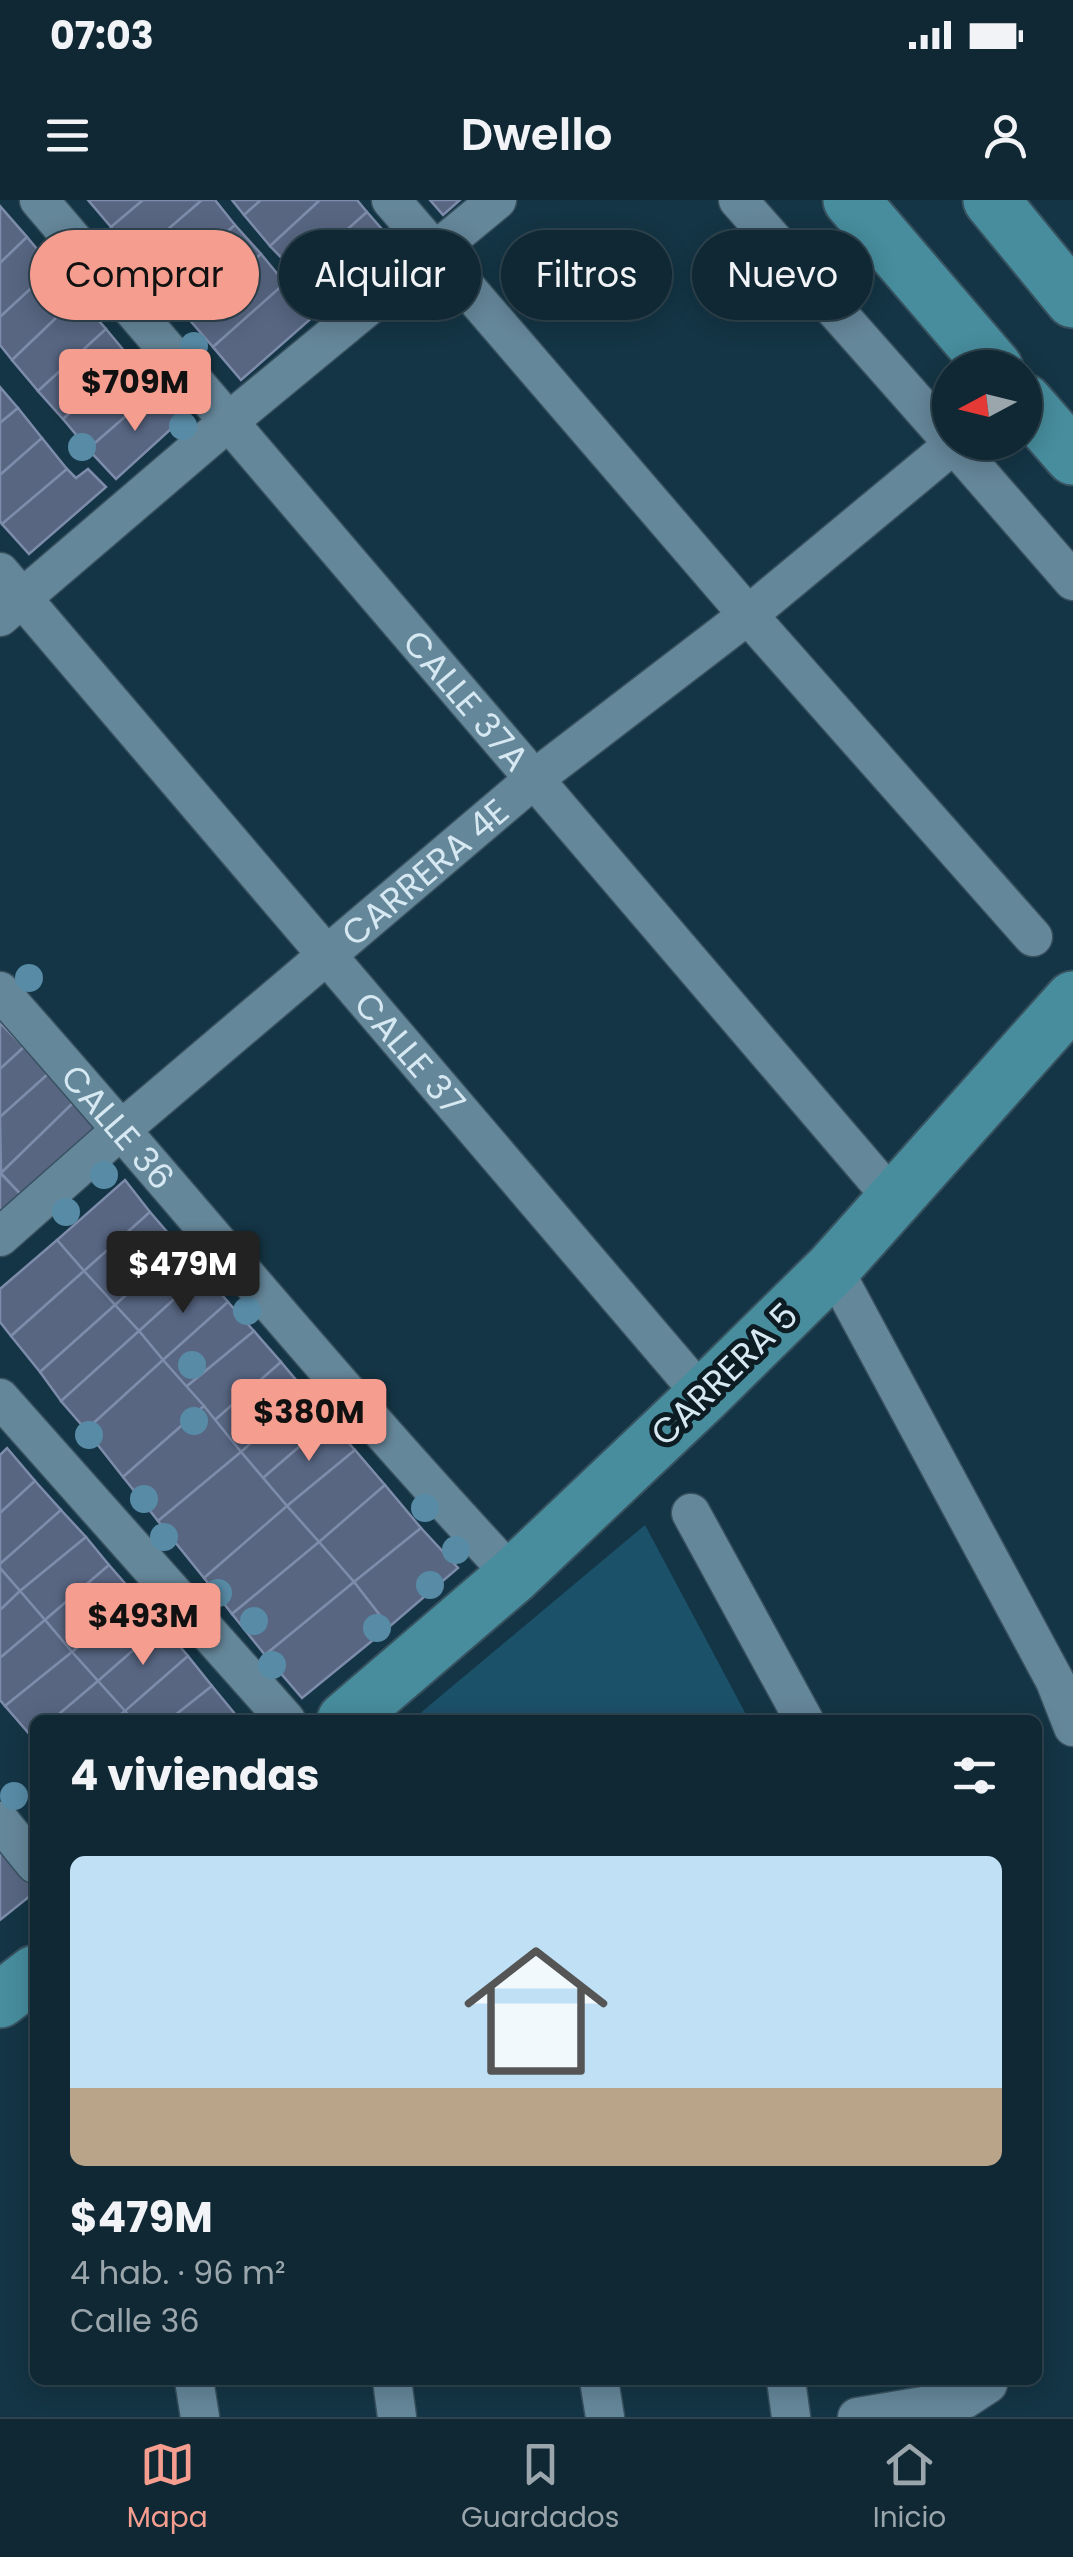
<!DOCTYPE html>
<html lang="es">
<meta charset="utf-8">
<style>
:root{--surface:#0f2834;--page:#1d3440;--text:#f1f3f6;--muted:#9ba6ac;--line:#2f444f;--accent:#f59d8f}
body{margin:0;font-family:Poppins,sans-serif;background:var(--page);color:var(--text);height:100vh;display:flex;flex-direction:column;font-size:38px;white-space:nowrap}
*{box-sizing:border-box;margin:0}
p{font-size:32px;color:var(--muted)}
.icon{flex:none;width:55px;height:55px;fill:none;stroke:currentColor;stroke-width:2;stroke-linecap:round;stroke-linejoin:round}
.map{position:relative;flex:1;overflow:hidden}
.side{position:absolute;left:30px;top:1515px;width:1012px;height:670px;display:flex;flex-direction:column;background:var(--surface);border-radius:15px;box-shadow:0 5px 25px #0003,0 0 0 2px var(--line)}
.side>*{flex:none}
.top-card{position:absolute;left:30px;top:30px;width:1015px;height:90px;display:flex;gap:20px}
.needle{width:65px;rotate:263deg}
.controls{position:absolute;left:932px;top:150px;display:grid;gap:20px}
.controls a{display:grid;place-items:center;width:110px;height:110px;border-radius:50%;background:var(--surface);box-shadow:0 5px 25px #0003,0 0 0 2px var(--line);font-size:50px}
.price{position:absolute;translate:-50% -85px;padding:0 22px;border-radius:10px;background:var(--accent);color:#111;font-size:32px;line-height:65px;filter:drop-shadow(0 2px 5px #0008)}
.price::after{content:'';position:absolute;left:50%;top:60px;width:30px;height:22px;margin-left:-15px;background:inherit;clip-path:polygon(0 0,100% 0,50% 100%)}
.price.selected{background:#222;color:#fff}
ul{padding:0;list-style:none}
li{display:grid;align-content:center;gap:20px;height:530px;padding:0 40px}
li span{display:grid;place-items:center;height:310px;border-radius:15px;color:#555}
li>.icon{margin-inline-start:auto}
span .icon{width:180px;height:180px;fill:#fffc;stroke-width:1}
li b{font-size:42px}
h2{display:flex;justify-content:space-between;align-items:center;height:120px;padding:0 40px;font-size:42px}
.tag{padding:0 35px;border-radius:45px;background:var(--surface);box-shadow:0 5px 25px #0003,0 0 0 2px var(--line);font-size:35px;line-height:90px}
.tag.selected{background:var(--accent);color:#111}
.status{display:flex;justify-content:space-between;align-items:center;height:70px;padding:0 50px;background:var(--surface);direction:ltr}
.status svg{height:28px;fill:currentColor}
header{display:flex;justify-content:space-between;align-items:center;height:130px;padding:0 40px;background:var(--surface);font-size:45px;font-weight:600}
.menu{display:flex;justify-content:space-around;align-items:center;height:140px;border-top:2px solid var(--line);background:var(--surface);font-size:28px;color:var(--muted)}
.menu a{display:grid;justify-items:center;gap:5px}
.menu .selected{color:var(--accent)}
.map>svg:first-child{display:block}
.green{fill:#1c516a}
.building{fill:#586682;stroke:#7d8caa;stroke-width:2.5}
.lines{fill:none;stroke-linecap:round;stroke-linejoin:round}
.street-casing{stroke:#38515f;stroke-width:41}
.secondary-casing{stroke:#38515f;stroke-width:59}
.street{stroke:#65879a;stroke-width:38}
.secondary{stroke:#478d9d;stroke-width:55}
.tree{fill:#588ba6}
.labels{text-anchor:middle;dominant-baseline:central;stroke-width:10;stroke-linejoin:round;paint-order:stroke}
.street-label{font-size:35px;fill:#d6e8f2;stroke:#0d1b22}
</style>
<div class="status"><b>07:03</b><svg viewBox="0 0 49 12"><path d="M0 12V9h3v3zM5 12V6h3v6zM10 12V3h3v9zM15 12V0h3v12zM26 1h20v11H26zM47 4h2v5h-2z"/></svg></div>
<header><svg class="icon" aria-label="menu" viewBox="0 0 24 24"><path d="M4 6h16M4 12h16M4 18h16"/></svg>Dwello<svg class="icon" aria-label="person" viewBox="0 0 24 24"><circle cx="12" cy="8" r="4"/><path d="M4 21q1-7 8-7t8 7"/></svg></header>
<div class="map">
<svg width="1073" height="2217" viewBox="0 0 1073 2217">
<rect width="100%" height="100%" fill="#143545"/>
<!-- green -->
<polygon class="green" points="645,1325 749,1520 412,1520"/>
<!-- building -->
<g class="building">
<polygon points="88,0 143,0 111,27"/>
<polygon points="143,0 202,0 137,56 111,27"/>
<polygon points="202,0 215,0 235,25 162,88 137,56"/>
<polygon points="232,0 261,0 244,15"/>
<polygon points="261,0 320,0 270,46 244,15"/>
<polygon points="320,0 357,0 367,12 297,74 270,46"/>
<polygon points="430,0 460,0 443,15"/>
<polygon points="0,6 27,37 0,63"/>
<polygon points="367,12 394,43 323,107 297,74"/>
<polygon points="235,25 261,54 188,118 162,88"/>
<polygon points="27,37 53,68 0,117 0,63"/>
<polygon points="261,54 285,83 213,147 188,118"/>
<polygon points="53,68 78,97 12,160 0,145 0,117"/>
<polygon points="285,83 314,116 241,180 213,147"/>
<polygon points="78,97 106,129 38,191 12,160"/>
<polygon points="106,129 131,159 63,219 38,191"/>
<polygon points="131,159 157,189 88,249 63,219"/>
<polygon points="0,187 18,208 0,223"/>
<polygon points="157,189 182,219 116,279 88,249"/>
<polygon points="18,208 42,238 0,275 0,223"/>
<polygon points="42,238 67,269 2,324 0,321 0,275"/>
<polygon points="67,269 76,278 88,269 106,287 29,354 2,324"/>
<polygon points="0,823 24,847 0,869"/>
<polygon points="24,847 48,874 0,917 0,869"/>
<polygon points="48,874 74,902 1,973 0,917"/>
<polygon points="74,902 106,936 29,1003 1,973"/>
<polygon points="0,973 29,1003 0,1028"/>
<polygon points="125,980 150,1012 84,1071 57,1040"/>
<polygon points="150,1012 180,1047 115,1105 84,1071"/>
<polygon points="57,1040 84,1071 11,1136 0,1122 0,1089"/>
<polygon points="180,1047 203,1073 139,1131 115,1105"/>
<polygon points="84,1071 115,1105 40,1172 11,1136"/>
<polygon points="203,1073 228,1102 163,1160 139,1131"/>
<polygon points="228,1102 254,1131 186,1187 163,1160"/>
<polygon points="115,1105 139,1131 61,1201 40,1172"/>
<polygon points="139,1131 163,1160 86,1230 61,1201"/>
<polygon points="254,1131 281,1162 215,1220 186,1187"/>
<polygon points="163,1160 204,1206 123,1277 86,1230"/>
<polygon points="281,1162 307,1193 241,1252 215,1220"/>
<polygon points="307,1193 329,1221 263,1278 241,1252"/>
<polygon points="204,1206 241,1252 158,1321 123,1277"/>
<polygon points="329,1221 355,1250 287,1306 263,1278"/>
<polygon points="7,1248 35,1281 0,1313 0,1255"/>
<polygon points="355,1250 385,1285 319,1342 287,1306"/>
<polygon points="241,1252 287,1306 204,1378 158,1321"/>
<polygon points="35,1281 61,1310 0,1364 0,1313"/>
<polygon points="385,1285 421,1328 354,1382 319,1342"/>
<polygon points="287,1306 319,1342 232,1414 204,1378"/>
<polygon points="61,1310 86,1337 20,1391 0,1368 0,1364"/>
<polygon points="421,1328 458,1368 389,1427 354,1382"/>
<polygon points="86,1337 109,1365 45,1420 20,1391"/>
<polygon points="319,1342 354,1382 265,1455 232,1414"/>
<polygon points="109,1365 137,1397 72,1452 45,1420"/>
<polygon points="0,1368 20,1391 0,1410"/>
<polygon points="354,1382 389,1427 302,1498 265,1455"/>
<polygon points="20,1391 45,1420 0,1458 0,1410"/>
<polygon points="137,1397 162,1425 98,1481 72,1452"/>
<polygon points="45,1420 72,1452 5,1506 0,1500 0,1458"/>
<polygon points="162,1425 188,1456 125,1511 98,1481"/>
<polygon points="72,1452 98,1481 52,1520 35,1520 35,1535 32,1537 5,1506"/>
<polygon points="188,1456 212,1486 169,1520 133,1520 125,1511"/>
<polygon points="98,1481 125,1511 113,1520 52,1520"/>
<polygon points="212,1486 240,1520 169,1520"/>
<polygon points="0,1631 35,1674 35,1692 0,1720"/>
</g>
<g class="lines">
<!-- street casing -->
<g class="street-casing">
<g id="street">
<path id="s1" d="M 39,0 L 894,1000"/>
<polyline points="391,0 748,415 1033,737"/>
<polyline points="738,0 950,240"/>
<polyline points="952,242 1073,381"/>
<path id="s2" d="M 0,372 L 703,1196"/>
<polyline points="0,417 228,222 497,0"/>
<path id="s3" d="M 0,791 C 172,985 336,1187 513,1376"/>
<path id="s4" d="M 0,1037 L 122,929 L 534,579 L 748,415 L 954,244"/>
<polyline points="833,1068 1055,1481 1073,1527"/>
<polyline points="0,1198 286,1520"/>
<polyline points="691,1313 804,1520"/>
<polyline points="0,1621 35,1664"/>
<polyline points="194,2180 200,2217"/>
<polyline points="392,2180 397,2217"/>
<polyline points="599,2180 605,2217"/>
<polyline points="786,2180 791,2217"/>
<polyline points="857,2217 965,2199 988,2184 989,2180"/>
</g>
</g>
<!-- secondary casing -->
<g class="secondary-casing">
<g id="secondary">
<polyline points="851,0 995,168"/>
<polyline points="991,0 1073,100"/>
<polyline points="1025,202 1073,257"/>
<polyline points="345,1520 513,1376 703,1196 833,1068 1073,799"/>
<polyline points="0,1800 35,1773"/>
</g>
</g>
<!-- street -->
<use href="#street" class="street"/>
<!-- secondary -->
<use href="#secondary" class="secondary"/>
</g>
<!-- trees -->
<g class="tree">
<circle cx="125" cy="61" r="14"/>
<circle cx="194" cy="146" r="14"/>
<circle cx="183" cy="226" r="14"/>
<circle cx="82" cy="247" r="14"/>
<circle cx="29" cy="778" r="14"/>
<circle cx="104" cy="975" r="14"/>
<circle cx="66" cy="1012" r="14"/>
<circle cx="247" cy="1111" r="14"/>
<circle cx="192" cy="1165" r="14"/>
<circle cx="194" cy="1221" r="14"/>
<circle cx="89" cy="1235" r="14"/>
<circle cx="144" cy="1299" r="14"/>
<circle cx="425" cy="1308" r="14"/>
<circle cx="164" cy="1337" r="14"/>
<circle cx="456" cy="1350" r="14"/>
<circle cx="430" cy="1385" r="14"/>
<circle cx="218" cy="1393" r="14"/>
<circle cx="254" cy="1421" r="14"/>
<circle cx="377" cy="1428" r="14"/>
<circle cx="272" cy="1465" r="14"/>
<circle cx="14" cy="1596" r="14"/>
</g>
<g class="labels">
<!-- street labels -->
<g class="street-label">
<text stroke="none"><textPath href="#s1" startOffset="658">CALLE 37A</textPath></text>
<text stroke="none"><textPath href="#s4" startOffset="560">CARRERA 4E</textPath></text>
<text stroke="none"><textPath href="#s2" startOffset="632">CALLE 37</textPath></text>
<text stroke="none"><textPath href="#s3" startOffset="180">CALLE 36</textPath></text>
<text transform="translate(724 1174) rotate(-44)">CARRERA 5</text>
</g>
</g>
</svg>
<div class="controls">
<a><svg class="needle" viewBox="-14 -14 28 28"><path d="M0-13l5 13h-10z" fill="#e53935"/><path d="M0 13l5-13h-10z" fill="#9ba6ac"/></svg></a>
</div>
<b class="price" style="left:135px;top:234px">$709M</b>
<b class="price selected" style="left:183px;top:1116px">$479M</b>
<b class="price" style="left:309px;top:1264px">$380M</b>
<b class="price" style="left:143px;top:1468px">$493M</b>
<div class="top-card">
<a class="tag selected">Comprar</a>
<a class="tag">Alquilar</a>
<a class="tag">Filtros</a>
<a class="tag">Nuevo</a>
</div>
<section class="side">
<h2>4 viviendas<svg class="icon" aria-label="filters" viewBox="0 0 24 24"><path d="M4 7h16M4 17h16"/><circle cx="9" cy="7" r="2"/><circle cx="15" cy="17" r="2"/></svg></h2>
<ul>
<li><span style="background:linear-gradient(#bfe0f5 75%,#b9a48a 0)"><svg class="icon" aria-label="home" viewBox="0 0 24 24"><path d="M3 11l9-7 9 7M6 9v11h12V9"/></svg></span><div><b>$479M</b><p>4 hab. · 96 m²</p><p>Calle 36</p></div></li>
</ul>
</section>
</div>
<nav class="menu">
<a class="selected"><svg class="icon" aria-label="map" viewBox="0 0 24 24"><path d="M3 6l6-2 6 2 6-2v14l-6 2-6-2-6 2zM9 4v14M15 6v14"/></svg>Mapa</a>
<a><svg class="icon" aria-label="saved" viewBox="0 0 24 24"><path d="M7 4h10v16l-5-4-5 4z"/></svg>Guardados</a>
<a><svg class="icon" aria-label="home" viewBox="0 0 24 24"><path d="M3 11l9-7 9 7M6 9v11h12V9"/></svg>Inicio</a>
</nav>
